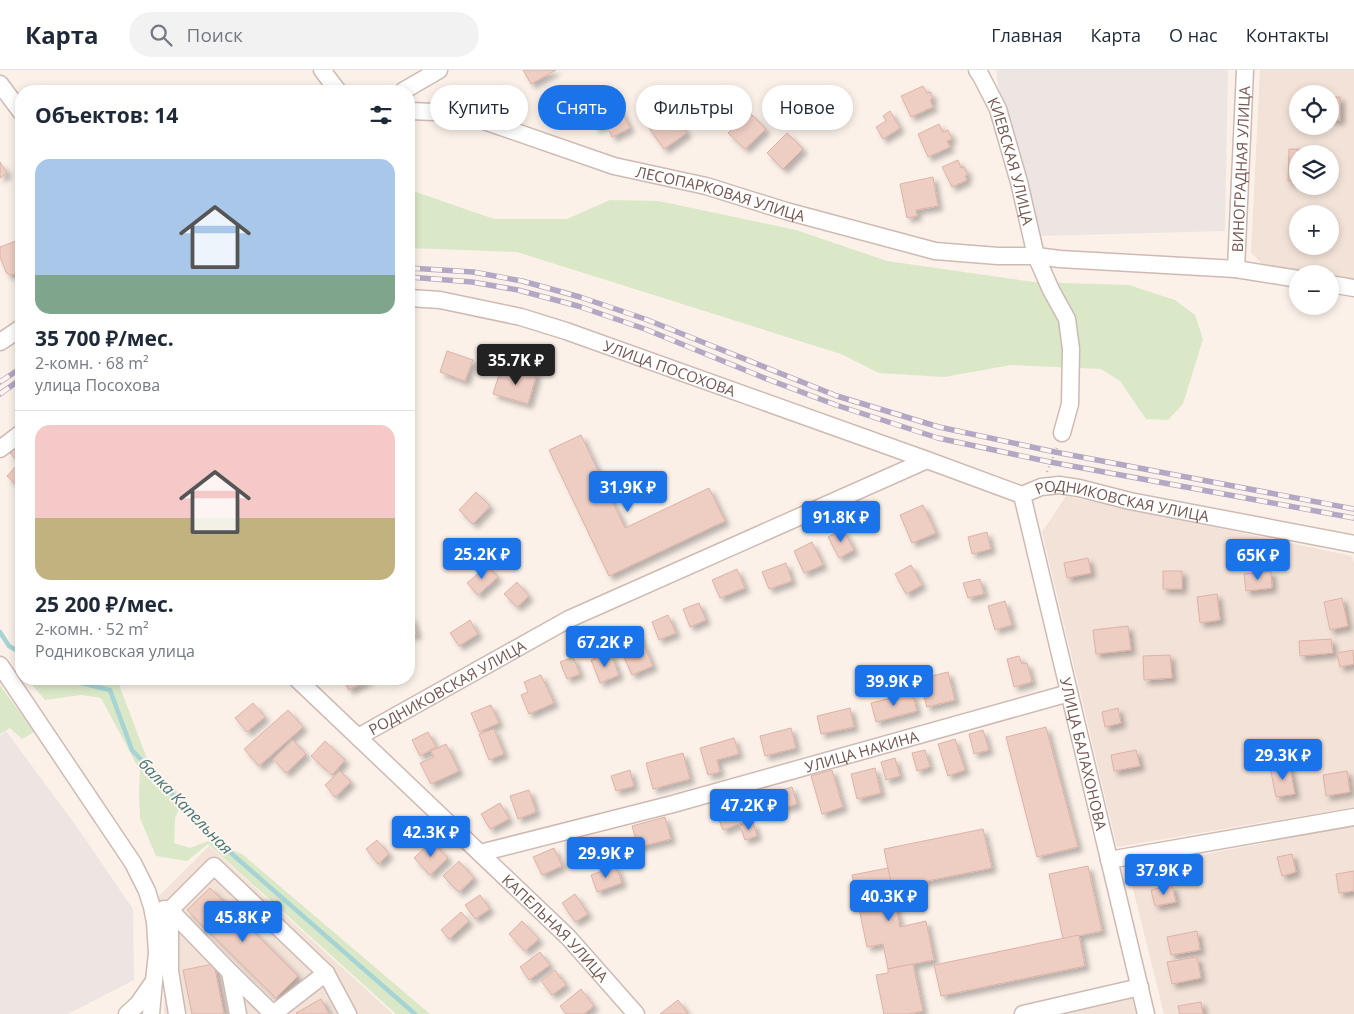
<!DOCTYPE html>
<html lang="ru">
<meta charset="utf-8">
<style>
:root{--surface:#fff;--page:#f2f2f3;--text:#1f2937;--muted:#747a83;--line:#e0e1e3;--accent:#1a73e8}
body{margin:0;font-family:"Open Sans",sans-serif;background:var(--page);color:var(--text);height:100vh;display:flex;flex-direction:column;font-size:19px;white-space:nowrap}
*{box-sizing:border-box;margin:0}
p{font-size:16px;color:var(--muted)}
.icon{flex:none;width:28px;height:28px;fill:none;stroke:currentColor;stroke-width:2;stroke-linecap:round;stroke-linejoin:round}
.map{position:relative;flex:1;overflow:hidden}
.drawer{position:absolute;left:15px;top:15px;width:400px;height:600px;display:flex;flex-direction:column;background:var(--surface);border-radius:20px;box-shadow:0 2px 8px #0003}
.drawer>*{flex:none}
.guide{position:absolute;left:430px;top:15px;width:475px;height:45px;display:flex;gap:10px}
.buttons{position:absolute;left:1289px;top:15px;display:grid;gap:10px}
.buttons a{display:grid;place-items:center;width:50px;height:50px;border-radius:50%;background:var(--surface);box-shadow:0 2px 8px #0003;font-size:25px}
.price{position:absolute;translate:-50% -42px;padding:0 11px;border-radius:5px;background:var(--accent);color:#fff;font-size:16px;line-height:32px;filter:drop-shadow(0 1px 2px #0008)}
.price::after{content:'';position:absolute;left:50%;top:30px;width:15px;height:11px;margin-left:-8px;background:inherit;clip-path:polygon(0 0,100% 0,50% 100%)}
.price.active{background:#222;color:#fff}
ul{padding:0;list-style:none}
li{display:grid;align-content:center;gap:10px;height:265px;padding:0 20px}
li+li{border-top:1px solid var(--line)}
li span{display:grid;place-items:center;height:155px;border-radius:15px;color:#555}
li>.icon{margin-inline-start:auto}
span .icon{width:90px;height:90px;fill:#fffc;stroke-width:1}
li b{font-size:21px}
h2{display:flex;justify-content:space-between;align-items:center;height:60px;padding:0 20px;font-size:21px}
.chip{padding:0 18px;border-radius:22px;background:var(--surface);box-shadow:0 2px 8px #0003;font-size:18px;line-height:45px}
.chip.active{background:var(--accent);color:#fff}
header{display:flex;align-items:center;gap:30px;box-sizing:border-box;height:70px;padding:0 25px;background:var(--surface);border-bottom:1px solid var(--line)}
header strong{font-size:24px}
nav{display:flex;gap:28px;margin-inline-start:auto;font-size:18px}
.search{width:350px;height:45px;background:var(--page);display:flex;align-items:center;gap:12px;box-sizing:border-box;padding:0 18px;border-radius:28px;color:var(--muted);font-size:19px}
.map>svg:first-child{display:block}
.residential{fill:#f2e2d8;fill-rule:evenodd}
.industrial{fill:#ece5e2}
.green{fill:#dae8c8}
.lines{fill:none;stroke-linecap:round;stroke-linejoin:round}
.stream{stroke:#a6d4d4;stroke-width:4.5}
.building{fill:#eecdc3;stroke:#dfb2a5;filter:url(#shadow)}
.minor-casing{stroke:#cebab3;stroke-width:19}
.path{stroke:#d3b0a6;stroke-width:2.5;stroke-dasharray:1 4;stroke-linecap:butt}
.minor{stroke:#fff;stroke-width:16}
.rail-casing{stroke:#b3a8c4;stroke-width:5.5}
.rail{stroke:#fef6ef;stroke-width:4;stroke-dasharray:11;stroke-linecap:butt}
.labels{text-anchor:middle;dominant-baseline:central;stroke-width:4;stroke-linejoin:round;paint-order:stroke}
.street-label{font-size:15px;fill:#73564f;stroke:#fef6ef}
.water-label{font-size:16px;font-style:italic;fill:#437677;stroke:#fef6ef}
</style>
<header>
<strong>Карта</strong>
<div class="search"><svg class="icon" aria-label="search" viewBox="0 0 24 24"><circle cx="10" cy="10" r="6"/><path d="M15 15l6 6"/></svg>Поиск</div>
<nav><a>Главная</a><a>Карта</a><a>О нас</a><a>Контакты</a></nav>
</header>
<div class="map">
<svg width="1354" height="944" viewBox="0 0 1354 944">
<defs>
<filter id="shadow"><feDropShadow dx="4.5" dy="4.5" stdDeviation="2.5" flood-color="#0004"/></filter>
</defs>
<rect width="100%" height="100%" fill="#fbf1e9"/>
<!-- residential -->
<g class="residential">
<path d="M 1260,0 L 1354,0 L 1354,208 L 1330,205 L 1330,204 L 1264,196 L 1251,182 ZM 1298,24 L 1330,24 L 1330,56 L 1298,56 ZM 1298,84 L 1330,84 L 1330,116 L 1298,116 ZM 1298,144 L 1330,144 L 1330,176 L 1298,176 Z"/>
<polygon points="1066,426 1352,486 1354,493 1354,737 1117,777 1042,462"/>
<polygon points="1354,756 1354,944 1164,944 1128,799"/>
<polygon points="209,776 393,944 164,944 165,894 159,826"/>
<polygon points="1136,926 1140,944 1055,944"/>
</g>
<!-- industrial -->
<g class="industrial">
<polygon points="996,0 1228,0 1225,161 1040,166 1025,101 999,21"/>
<polygon points="6,661 79,760 133,839 134,910 68,944 0,944 0,666"/>
</g>
<!-- green -->
<g class="green">
<polygon points="416,122 494,149 567,149 610,130 659,131 796,160 887,191 1033,212 1129,215 1175,230 1195,245 1203,269 1183,334 1168,350 1146,349 1120,311 1101,299 1011,295 944,307 879,303 841,284 517,182 409,178 409,123"/>
<polygon points="27,609 117,609 158,718 172,717 184,728 175,748 174,773 190,778 208,771 242,784 430,944 396,944 208,774 187,791 156,786 140,748 139,722 140,701 101,628 81,625 45,630"/>
<polygon points="0,615 34,662 22,669 10,658 0,664"/>
</g>
<g class="lines">
<!-- stream -->
<g class="stream">
<polyline points="0,562 9,576 21,583"/>
<polyline points="64,609 110,620 132,680 208,763 415,944"/>
</g>
</g>
<!-- building -->
<g class="building">
<polygon points="523,0 556,0 531,14"/>
<polygon points="923,16 927,23 930,22 933,28 930,30 933,37 911,47 901,26"/>
<rect x="1330" y="27" width="10" height="23"/>
<polygon points="620,38 630,58 612,67 606,54 596,58 593,51"/>
<polygon points="671,41 687,63 664,79 648,57"/>
<polygon points="890,41 900,58 883,69 876,57 886,51 883,46"/>
<polygon points="749,42 766,59 745,79 728,63"/>
<polygon points="939,54 943,62 948,60 952,69 947,71 950,77 928,87 918,64"/>
<polygon points="787,63 803,79 783,99 767,83"/>
<polygon points="1289,79 1320,80 1320,84 1298,84 1298,111 1288,111"/>
<polygon points="958,90 961,98 964,97 968,105 965,106 967,110 952,117 942,97"/>
<polygon points="0,92 7,103 0,108"/>
<polygon points="933,107 938,136 916,140 917,146 907,148 900,114"/>
<polygon points="21,169 21,198 16,200 15,204 10,205 6,202 0,187 0,177"/>
<polygon points="447,281 473,290 465,311 440,302"/>
<polygon points="521,298 537,303 528,334 493,324 500,301 518,307"/>
<polygon points="581,365 625,458 709,418 725,451 609,506 549,380"/>
<polygon points="20,373 21,375 21,387 17,391 10,383"/>
<polygon points="21,391 21,419 7,406"/>
<polygon points="476,422 490,436 473,454 459,440"/>
<polygon points="923,435 936,463 912,473 900,445"/>
<polygon points="843,459 854,480 839,488 828,467"/>
<polygon points="987,462 991,479 972,484 968,467"/>
<polygon points="812,472 823,495 804,503 794,481"/>
<polygon points="1088,488 1091,503 1067,508 1064,493"/>
<polygon points="786,493 792,511 769,519 762,502"/>
<polygon points="911,495 922,515 906,524 895,504"/>
<polygon points="487,496 498,507 478,525 467,513"/>
<polygon points="737,499 745,518 720,528 712,510"/>
<rect x="1163" y="501" width="19" height="18"/>
<polygon points="1271,501 1272,518 1246,521 1244,504"/>
<polygon points="980,509 984,524 968,528 963,513"/>
<polygon points="517,512 529,526 517,537 504,524"/>
<polygon points="1217,524 1220,550 1200,553 1197,527"/>
<polygon points="1342,528 1348,556 1330,560 1324,532"/>
<polygon points="1005,531 1012,555 995,560 988,536"/>
<polygon points="699,533 706,550 690,557 683,539"/>
<polygon points="668,545 676,563 659,570 652,552"/>
<polygon points="411,546 417,564 409,566 409,547"/>
<polygon points="470,550 478,564 459,576 450,563"/>
<polygon points="1128,556 1131,580 1096,584 1093,560"/>
<polygon points="636,558 653,596 632,605 615,567"/>
<polygon points="1331,569 1333,583 1300,586 1299,571"/>
<polygon points="1353,580 1354,594 1340,597 1337,583"/>
<polygon points="610,582 619,605 600,613 591,590"/>
<polygon points="1170,585 1172,608 1144,610 1143,586"/>
<polygon points="1019,586 1022,594 1027,593 1032,612 1014,617 1007,589"/>
<polygon points="573,587 580,604 567,609 560,592"/>
<polygon points="948,602 955,630 927,637 919,609"/>
<polygon points="541,605 554,633 529,644 521,625 528,622 524,612"/>
<polygon points="343,609 370,609 349,620"/>
<polygon points="912,623 917,641 876,652 871,633"/>
<polygon points="253,633 265,647 247,662 235,648"/>
<polygon points="491,635 499,653 479,662 471,643"/>
<polygon points="850,638 854,657 821,664 817,646"/>
<polygon points="1118,638 1121,653 1105,657 1102,642"/>
<polygon points="288,640 303,657 259,696 244,679"/>
<polygon points="1046,657 1078,777 1037,787 1006,667"/>
<polygon points="791,658 796,678 765,686 760,666"/>
<polygon points="494,659 504,684 489,690 479,664"/>
<polygon points="983,660 989,680 974,684 969,664"/>
<polygon points="428,662 436,677 420,686 412,670"/>
<polygon points="734,668 739,684 717,690 720,702 708,705 700,678"/>
<polygon points="955,669 965,700 948,706 938,674"/>
<polygon points="293,670 306,684 286,703 273,689"/>
<polygon points="325,671 345,690 332,705 311,686"/>
<polygon points="446,674 459,701 431,714 420,693 434,687 431,681"/>
<polygon points="925,680 930,697 917,701 912,683"/>
<polygon points="1136,680 1140,696 1114,701 1111,685"/>
<polygon points="683,683 690,709 653,719 646,693"/>
<polygon points="895,688 900,706 886,710 881,692"/>
<polygon points="1289,694 1295,724 1276,727 1270,697"/>
<polygon points="875,698 881,723 857,729 851,704"/>
<polygon points="630,700 634,716 616,721 611,706"/>
<polygon points="832,700 843,737 822,744 811,706"/>
<polygon points="340,701 351,712 335,727 325,715"/>
<polygon points="1347,701 1350,722 1326,726 1323,705"/>
<polygon points="792,717 797,734 763,744 758,728"/>
<polygon points="529,720 536,742 518,749 510,726"/>
<polygon points="500,733 509,749 490,759 481,744"/>
<polygon points="738,734 744,752 723,760 716,742"/>
<polygon points="665,747 671,769 638,777 632,756"/>
<polygon points="753,752 757,766 745,770 740,756"/>
<polygon points="983,759 992,798 892,818 884,779"/>
<polygon points="377,770 389,784 378,794 366,779"/>
<polygon points="432,771 448,788 430,805 414,788"/>
<polygon points="554,778 562,796 542,805 533,787"/>
<polygon points="1292,784 1296,802 1282,806 1277,787"/>
<polygon points="459,791 474,808 459,822 443,806"/>
<polygon points="616,796 622,813 597,822 591,805"/>
<polygon points="1088,796 1102,861 1063,869 1049,804"/>
<polygon points="888,798 900,857 926,851 934,890 888,899 883,874 867,877 852,805"/>
<polygon points="1354,801 1354,821 1339,823 1336,804"/>
<polygon points="1172,815 1176,832 1155,836 1151,820"/>
<polygon points="210,818 298,906 276,928 187,840"/>
<polygon points="575,824 588,844 575,852 562,833"/>
<polygon points="480,825 490,839 475,849 465,835"/>
<polygon points="461,842 469,851 449,869 441,860"/>
<polygon points="522,851 539,869 525,881 509,864"/>
<polygon points="1197,861 1200,880 1171,885 1167,867"/>
<polygon points="1079,865 1085,896 941,926 934,895"/>
<polygon points="540,882 550,895 529,910 520,897"/>
<polygon points="1197,887 1201,908 1172,914 1167,892"/>
<polygon points="214,894 224,944 192,944 183,900"/>
<polygon points="913,894 923,941 909,944 884,944 876,905 888,903 888,899"/>
<polygon points="555,900 566,915 552,925 541,911"/>
<polygon points="581,919 594,936 584,944 566,944 560,936"/>
<polygon points="321,929 329,944 297,944 296,943"/>
<polygon points="678,930 688,944 660,944"/>
<polygon points="1201,932 1203,944 1180,944 1178,936"/>
</g>
<g class="lines">
<!-- minor casing -->
<g class="minor-casing">
<g id="minor">
<polyline points="322,0 338,21"/>
<path id="s1" d="M 977,0 L 981,6 L 998,39 L 1019,112 L 1036,186 L 1051,220 L 1067,249 L 1071,279 L 1070,334 L 1062,363"/>
<polyline points="0,14 21,42"/>
<polyline points="403,21 439,0"/>
<path id="s2" d="M 409,41 L 461,43 L 614,96 L 706,116 L 786,141 L 935,181 L 998,186 L 1036,186 L 1060,189 L 1236,199 L 1298,209"/>
<path id="s3" d="M 1236,199 L 1245,0"/>
<polyline points="1330,214 1354,218"/>
<path id="s4" d="M 409,228 L 440,230 L 521,247 L 566,261 L 927,390"/>
<polyline points="0,272 21,258"/>
<polyline points="0,379 21,363"/>
<path id="s5" d="M 1022,425 L 1146,944"/>
<polyline points="0,595 133,793 147,821 152,837 155,852 157,883 154,911 138,934 127,944"/>
<path id="s6" d="M 297,609 L 568,867 L 636,944"/>
<path id="s7" d="M 358,667 L 569,549 L 927,390 L 1022,425 L 1041,417 L 1059,415 L 1079,418 L 1130,431 L 1354,474"/>
<path id="s8" d="M 480,783 L 673,734 L 1069,623"/>
<polyline points="1109,790 1354,747"/>
<polyline points="164,839 170,840 230,902 273,944"/>
<polyline points="230,902 238,944"/>
<polyline points="151,944 154,911"/>
<polyline points="177,944 170,901 170,840 214,796 326,903 348,944"/>
<polyline points="273,944 326,903"/>
<polyline points="1023,944 1140,917"/>
</g>
</g>
<!-- path -->
<polyline class="path" points="1047,402 1057,377"/>
<!-- minor -->
<use href="#minor" class="minor"/>
<!-- rail casing -->
<g class="rail-casing">
<g id="rail">
<polyline points="409,198 473,202 522,211 580,227 645,249 837,326 939,357 1055,382 1354,439"/>
<polyline points="409,207 472,212 518,220 578,236 645,259 762,307 836,335 938,368 1050,392 1354,448"/>
<polyline points="0,312 21,298"/>
<polyline points="0,324 21,309"/>
</g>
</g>
<!-- rail -->
<use href="#rail" class="rail"/>
</g>
<g class="labels">
<!-- street labels -->
<g class="street-label">
<text stroke="none"><textPath href="#s1" startOffset="98">КИЕВСКАЯ УЛИЦА</textPath></text>
<text stroke="none"><textPath href="#s3" startOffset="100">ВИНОГРАДНАЯ УЛИЦА</textPath></text>
<text stroke="none"><textPath href="#s2" startOffset="324">ЛЕСОПАРКОВАЯ УЛИЦА</textPath></text>
<text stroke="none"><textPath href="#s4" startOffset="271">УЛИЦА ПОСОХОВА</textPath></text>
<text stroke="none"><textPath href="#s7" startOffset="838">РОДНИКОВСКАЯ УЛИЦА</textPath></text>
<text stroke="none"><textPath href="#s7" startOffset="102">РОДНИКОВСКАЯ УЛИЦА</textPath></text>
<text stroke="none"><textPath href="#s8" startOffset="395">УЛИЦА НАКИНА</textPath></text>
<text stroke="none"><textPath href="#s5" startOffset="266">УЛИЦА БАЛАХОНОВА</textPath></text>
<text stroke="none"><textPath href="#s6" startOffset="359">КАПЕЛЬНАЯ УЛИЦА</textPath></text>
</g>
<!-- water labels -->
<g class="water-label">
<text transform="translate(186 736) rotate(46)">балка Капельная</text>
</g>
</g>
</svg>
<div class="buttons">
<a><svg class="icon" aria-label="locate" viewBox="0 0 24 24"><circle cx="12" cy="12" r="6"/><path d="M12 2v4M12 18v4M2 12h4M18 12h4"/></svg></a>
<a><svg class="icon" aria-label="layers" viewBox="0 0 24 24"><path d="M12 4l9 5-9 5-9-5zM3 14l9 5 9-5"/></svg></a>
<a>+</a>
<a>−</a>
</div>
<b class="price active" style="left:516px;top:316px">35.7K ₽</b>
<b class="price" style="left:628px;top:443px">31.9K ₽</b>
<b class="price" style="left:841px;top:473px">91.8K ₽</b>
<b class="price" style="left:482px;top:510px">25.2K ₽</b>
<b class="price" style="left:1258px;top:511px">65K ₽</b>
<b class="price" style="left:605px;top:598px">67.2K ₽</b>
<b class="price" style="left:894px;top:637px">39.9K ₽</b>
<b class="price" style="left:1283px;top:711px">29.3K ₽</b>
<b class="price" style="left:749px;top:761px">47.2K ₽</b>
<b class="price" style="left:431px;top:788px">42.3K ₽</b>
<b class="price" style="left:606px;top:809px">29.9K ₽</b>
<b class="price" style="left:1164px;top:826px">37.9K ₽</b>
<b class="price" style="left:889px;top:852px">40.3K ₽</b>
<b class="price" style="left:243px;top:873px">45.8K ₽</b>
<div class="guide">
<a class="chip">Купить</a>
<a class="chip active">Снять</a>
<a class="chip">Фильтры</a>
<a class="chip">Новое</a>
</div>
<section class="drawer">
<h2>Объектов: 14<svg class="icon" aria-label="filters" viewBox="0 0 24 24"><path d="M4 7h16M4 17h16"/><circle cx="9" cy="7" r="2"/><circle cx="15" cy="17" r="2"/></svg></h2>
<ul>
<li><span style="background:linear-gradient(#a9c7e8 75%,#7fa58c 0)"><svg class="icon" aria-label="home" viewBox="0 0 24 24"><path d="M3 11l9-7 9 7M6 9v11h12V9"/></svg></span><div><b>35 700 ₽/мес.</b><p>2-комн. · 68 m²</p><p>улица Посохова</p></div></li>
<li><span style="background:linear-gradient(#f6c9c9 60%,#c2b280 0)"><svg class="icon" aria-label="home" viewBox="0 0 24 24"><path d="M3 11l9-7 9 7M6 9v11h12V9"/></svg></span><div><b>25 200 ₽/мес.</b><p>2-комн. · 52 m²</p><p>Родниковская улица</p></div></li>
</ul>
</section>
</div>
